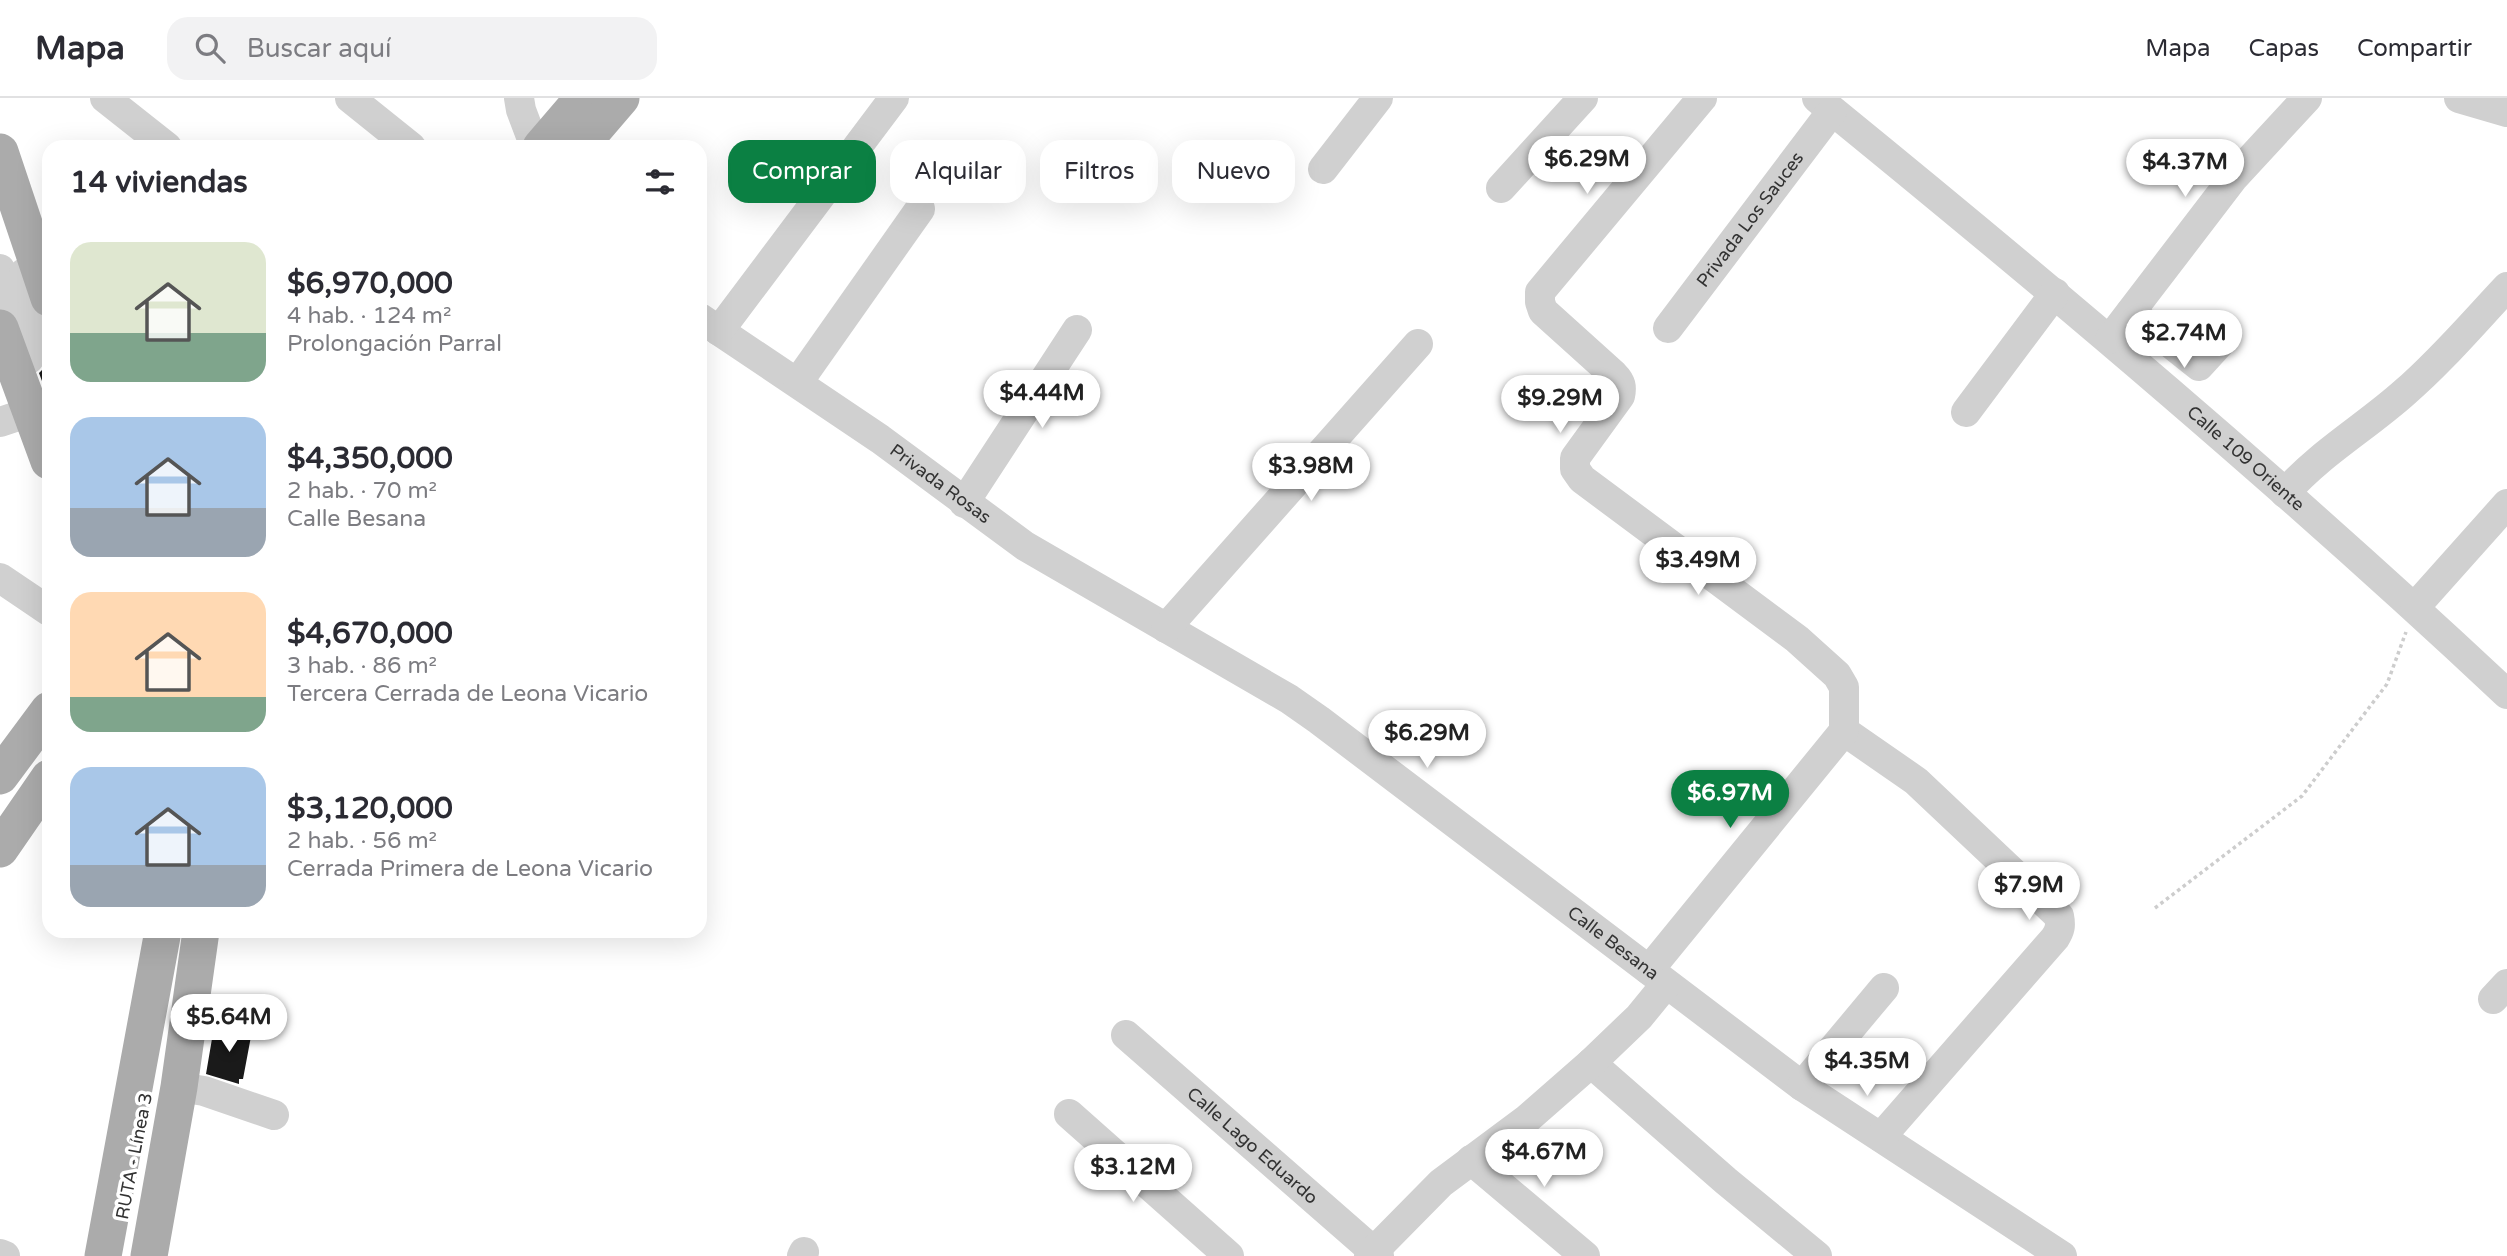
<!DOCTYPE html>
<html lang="es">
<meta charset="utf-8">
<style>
:root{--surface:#fff;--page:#f2f2f3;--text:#2b2b33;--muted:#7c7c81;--line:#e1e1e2;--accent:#0b8043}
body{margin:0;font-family:"Varela Round",sans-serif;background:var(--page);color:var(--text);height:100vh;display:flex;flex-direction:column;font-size:26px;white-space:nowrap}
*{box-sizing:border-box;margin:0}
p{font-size:23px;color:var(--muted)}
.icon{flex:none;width:38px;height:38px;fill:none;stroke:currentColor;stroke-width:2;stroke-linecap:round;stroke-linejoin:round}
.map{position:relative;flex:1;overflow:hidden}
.panel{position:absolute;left:42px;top:42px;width:665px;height:798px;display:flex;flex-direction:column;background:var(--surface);border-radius:21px;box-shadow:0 7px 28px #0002}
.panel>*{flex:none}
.banner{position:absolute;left:728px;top:42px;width:665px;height:63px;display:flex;gap:14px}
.price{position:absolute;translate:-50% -60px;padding:0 16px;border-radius:24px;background:#fff;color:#222;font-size:23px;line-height:46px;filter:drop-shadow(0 2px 4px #0008)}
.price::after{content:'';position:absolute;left:50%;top:42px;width:21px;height:16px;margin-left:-10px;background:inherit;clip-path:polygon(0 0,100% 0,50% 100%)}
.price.selected{background:var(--accent);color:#fff}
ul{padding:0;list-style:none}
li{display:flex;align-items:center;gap:21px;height:175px;padding:0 28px}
li span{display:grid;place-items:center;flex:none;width:196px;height:140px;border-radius:21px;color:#555}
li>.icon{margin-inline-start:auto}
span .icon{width:84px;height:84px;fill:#fffc;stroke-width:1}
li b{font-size:30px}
h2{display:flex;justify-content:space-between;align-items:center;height:84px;padding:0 28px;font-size:30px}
.chip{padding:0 24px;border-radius:21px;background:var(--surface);box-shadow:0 7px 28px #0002;font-size:24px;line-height:63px}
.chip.selected{background:var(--accent);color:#fff}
header{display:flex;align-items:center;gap:42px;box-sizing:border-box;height:98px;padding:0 35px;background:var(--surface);border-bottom:2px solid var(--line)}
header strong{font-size:33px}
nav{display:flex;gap:38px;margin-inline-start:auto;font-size:24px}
.search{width:490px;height:63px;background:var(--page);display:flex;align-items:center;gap:18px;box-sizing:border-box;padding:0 24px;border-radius:21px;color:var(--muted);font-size:26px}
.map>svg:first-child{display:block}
.building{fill:#1a1a1a}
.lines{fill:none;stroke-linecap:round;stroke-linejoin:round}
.path{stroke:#cdcdcd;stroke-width:3.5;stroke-dasharray:3.5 3.5;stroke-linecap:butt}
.minor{stroke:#d0d0d0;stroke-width:30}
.major{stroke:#ababab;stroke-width:37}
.labels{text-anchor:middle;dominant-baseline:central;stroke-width:7;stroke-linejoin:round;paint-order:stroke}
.street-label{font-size:18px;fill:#333;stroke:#fff}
</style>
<header>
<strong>Mapa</strong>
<div class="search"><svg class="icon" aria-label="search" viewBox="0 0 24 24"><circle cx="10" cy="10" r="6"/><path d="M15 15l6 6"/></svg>Buscar aquí</div>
<nav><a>Mapa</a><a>Capas</a><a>Compartir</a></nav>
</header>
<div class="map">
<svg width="2507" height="1158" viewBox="0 0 2507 1158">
<rect width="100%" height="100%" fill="#fff"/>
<!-- building -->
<g class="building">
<polygon points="46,261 49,261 49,302 39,275 42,272"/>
<polygon points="214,929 252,933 243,981 239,981 239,986 206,976"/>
</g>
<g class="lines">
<!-- path -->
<polyline class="path" points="2155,810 2302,698 2387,586 2406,534"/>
<!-- minor -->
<g class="minor">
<polyline points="105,0 167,49"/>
<polyline points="350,0 411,49"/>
<polyline points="519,0 521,12 535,49"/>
<path id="s1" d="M 1817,0 C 2053,192 2285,388 2507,596"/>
<polyline points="2459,0 2507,14"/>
<polyline points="1323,71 1378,0"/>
<polyline points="1501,90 1583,0"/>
<polyline points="0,171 29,261"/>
<polyline points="24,175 49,244"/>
<polyline points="2131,214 2199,268 2220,245"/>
<path id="s2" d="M 700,220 L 880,341 L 1025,448 L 1289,601 L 1319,622 L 1802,988 L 2062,1158"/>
<path id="s3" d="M 1668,230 L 1832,13"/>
<polyline points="719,233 894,0"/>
<polyline points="2110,241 2234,79 2307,0"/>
<polyline points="798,284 920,111"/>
<polyline points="1966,314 2055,195"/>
<polyline points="0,324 30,314"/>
<path d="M 2285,395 C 2320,355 2366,329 2405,294 C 2442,262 2474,224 2507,189"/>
<polyline points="964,405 1077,232"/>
<polyline points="0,480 49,513"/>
<polyline points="2415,509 2507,406"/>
<polyline points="1166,530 1418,246"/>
<path d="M 1844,633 L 1916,683 L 2059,818 C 2061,828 2060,832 2055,840 L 1881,1039"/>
<path d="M 1649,872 L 1844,633 L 1844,589 L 1837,577 L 1797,541 L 1582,381 L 1575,371 L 1575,360 L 1620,298 C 1622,289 1621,284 1614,277 L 1543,213 L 1540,204 L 1540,194 L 1702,0"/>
<polyline points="2493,901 2507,886"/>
<path id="s4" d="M 1126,937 L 1379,1158"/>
<polyline points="1591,965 1726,1083 1817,1158"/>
<polyline points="1802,988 1884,890"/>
<polyline points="179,989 204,993 274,1017"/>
<polyline points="1069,1016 1229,1158"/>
<polyline points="1471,1062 1585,1158"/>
<polyline points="0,1156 5,1158"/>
<polyline points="802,1158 804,1154"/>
<polyline points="1369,1158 1441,1085 1527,1021 1591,965 1639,919 1666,886"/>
</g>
<!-- major -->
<g class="major">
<polyline points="541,49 583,0"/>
<polyline points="579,49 621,0"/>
<polyline points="0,54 49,200"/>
<polyline points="0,230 49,363"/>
<polyline points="0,678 49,612"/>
<polyline points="0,751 49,680"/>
<polyline points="103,1158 163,833"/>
<polyline points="149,1158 179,989 201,833"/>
</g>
</g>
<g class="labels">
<!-- street labels -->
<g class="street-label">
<text stroke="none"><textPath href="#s3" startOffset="136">Privada Los Sauces</textPath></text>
<text stroke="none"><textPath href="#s1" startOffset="560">Calle 109 Oriente</textPath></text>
<text stroke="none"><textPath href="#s2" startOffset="292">Privada Rosas</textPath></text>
<text stroke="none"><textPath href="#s2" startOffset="1108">Calle Besana</textPath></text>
<text stroke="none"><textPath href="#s4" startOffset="168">Calle Lago Eduardo</textPath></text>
<text transform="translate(134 1058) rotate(-79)">RUTA - Línea 3</text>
</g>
</g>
</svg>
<b class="price" style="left:1587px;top:98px">$6.29M</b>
<b class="price" style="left:2185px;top:101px">$4.37M</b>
<b class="price" style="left:2184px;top:272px">$2.74M</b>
<b class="price" style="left:1042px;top:332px">$4.44M</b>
<b class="price" style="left:1560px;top:337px">$9.29M</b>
<b class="price" style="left:1311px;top:405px">$3.98M</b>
<b class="price" style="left:1698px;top:499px">$3.49M</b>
<b class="price" style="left:1427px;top:672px">$6.29M</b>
<b class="price selected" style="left:1730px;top:732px">$6.97M</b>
<b class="price" style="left:2029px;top:824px">$7.9M</b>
<b class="price" style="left:229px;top:956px">$5.64M</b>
<b class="price" style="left:1867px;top:1000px">$4.35M</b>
<b class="price" style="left:1544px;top:1091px">$4.67M</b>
<b class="price" style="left:1133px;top:1106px">$3.12M</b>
<div class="banner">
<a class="chip selected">Comprar</a>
<a class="chip">Alquilar</a>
<a class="chip">Filtros</a>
<a class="chip">Nuevo</a>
</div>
<section class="panel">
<h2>14 viviendas<svg class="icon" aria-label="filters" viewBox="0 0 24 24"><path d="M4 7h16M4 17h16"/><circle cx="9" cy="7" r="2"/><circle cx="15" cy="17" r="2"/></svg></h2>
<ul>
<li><span style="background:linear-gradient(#dfe7d0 65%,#7fa58c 0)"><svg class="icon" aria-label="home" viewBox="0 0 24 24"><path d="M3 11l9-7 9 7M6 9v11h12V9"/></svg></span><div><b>$6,970,000</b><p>4 hab. · 124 m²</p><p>Prolongación Parral</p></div></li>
<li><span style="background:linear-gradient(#a9c7e8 65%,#9aa5b1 0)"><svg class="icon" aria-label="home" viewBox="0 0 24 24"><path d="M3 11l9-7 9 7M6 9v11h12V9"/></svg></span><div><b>$4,350,000</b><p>2 hab. · 70 m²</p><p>Calle Besana</p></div></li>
<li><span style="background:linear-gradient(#ffd9b3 75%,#7fa58c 0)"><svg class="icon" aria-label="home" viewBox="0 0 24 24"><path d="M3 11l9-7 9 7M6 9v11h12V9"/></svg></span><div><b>$4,670,000</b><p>3 hab. · 86 m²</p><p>Tercera Cerrada de Leona Vicario</p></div></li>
<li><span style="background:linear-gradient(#a9c7e8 70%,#9aa5b1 0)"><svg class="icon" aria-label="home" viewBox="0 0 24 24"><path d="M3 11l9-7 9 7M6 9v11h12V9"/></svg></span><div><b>$3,120,000</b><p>2 hab. · 56 m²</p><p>Cerrada Primera de Leona Vicario</p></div></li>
</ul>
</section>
</div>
